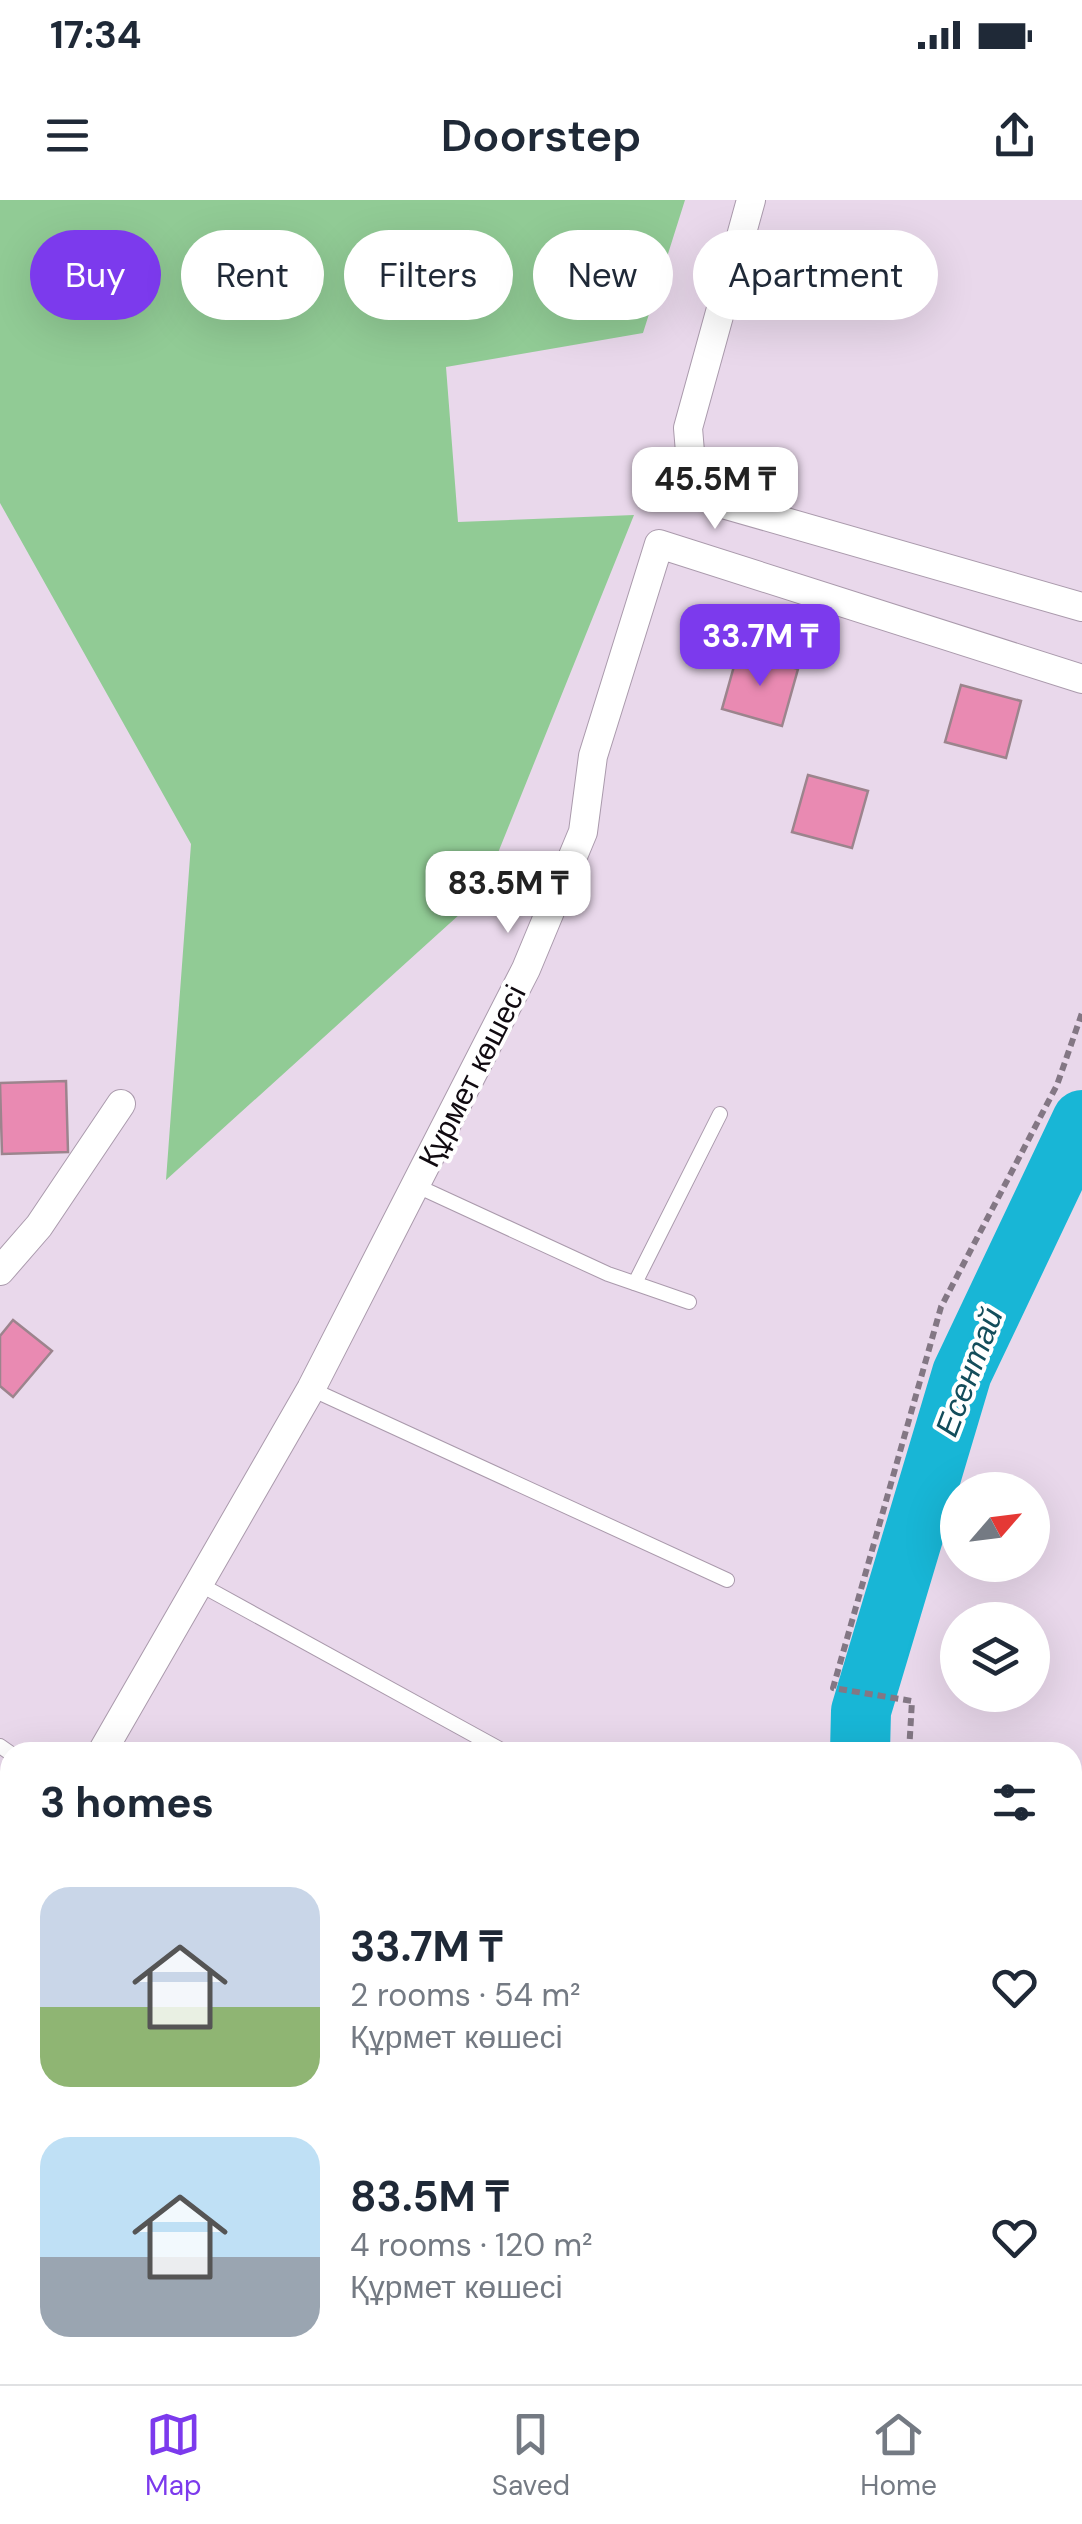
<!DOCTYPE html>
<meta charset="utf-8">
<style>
:root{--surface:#fff;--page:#f6f6f7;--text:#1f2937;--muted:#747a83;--line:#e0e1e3;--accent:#7c3aed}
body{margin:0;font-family:"DM Sans",sans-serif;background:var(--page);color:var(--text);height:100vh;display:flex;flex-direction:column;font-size:38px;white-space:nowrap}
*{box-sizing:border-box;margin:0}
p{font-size:32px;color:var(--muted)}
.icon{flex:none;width:55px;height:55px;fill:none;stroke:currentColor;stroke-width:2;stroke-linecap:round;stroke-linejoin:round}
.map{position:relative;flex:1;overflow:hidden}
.sheet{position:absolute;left:0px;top:1542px;width:1082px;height:642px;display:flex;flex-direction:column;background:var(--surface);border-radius:30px 30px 0 0;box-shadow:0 10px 40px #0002}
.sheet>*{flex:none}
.banner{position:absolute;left:30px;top:30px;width:1022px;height:90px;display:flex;gap:20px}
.needle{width:65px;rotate:62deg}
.fabs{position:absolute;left:940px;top:1272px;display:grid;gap:20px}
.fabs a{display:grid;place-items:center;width:110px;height:110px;border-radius:50%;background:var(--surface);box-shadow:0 10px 40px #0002;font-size:50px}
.price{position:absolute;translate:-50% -85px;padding:0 22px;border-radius:20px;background:#fff;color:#222;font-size:32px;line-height:65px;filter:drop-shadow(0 2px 5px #0008)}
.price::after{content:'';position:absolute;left:50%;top:60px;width:30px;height:22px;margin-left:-15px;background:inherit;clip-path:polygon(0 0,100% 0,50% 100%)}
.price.selected{background:var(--accent);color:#fff}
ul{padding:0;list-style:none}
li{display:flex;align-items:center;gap:30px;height:250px;padding:0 40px}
li span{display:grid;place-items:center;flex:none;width:280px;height:200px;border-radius:30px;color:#555}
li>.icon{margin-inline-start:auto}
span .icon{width:120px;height:120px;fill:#fffc;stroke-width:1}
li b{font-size:42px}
h2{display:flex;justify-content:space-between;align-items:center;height:120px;padding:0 40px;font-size:42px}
.chip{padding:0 35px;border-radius:45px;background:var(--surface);box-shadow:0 10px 40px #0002;font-size:35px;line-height:90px}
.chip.selected{background:var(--accent);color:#fff}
.status{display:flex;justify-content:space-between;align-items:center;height:70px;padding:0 50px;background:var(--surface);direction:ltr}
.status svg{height:28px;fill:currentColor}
header{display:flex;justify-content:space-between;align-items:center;height:130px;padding:0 40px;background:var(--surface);font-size:45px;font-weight:600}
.menu{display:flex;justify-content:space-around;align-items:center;height:140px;border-top:2px solid var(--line);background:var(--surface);font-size:28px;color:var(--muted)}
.menu a{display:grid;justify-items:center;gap:5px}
.menu .selected{color:var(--accent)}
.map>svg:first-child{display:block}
.green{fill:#91cb95}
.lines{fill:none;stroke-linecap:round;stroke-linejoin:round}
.river{stroke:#18b6d6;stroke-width:60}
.building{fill:#e98ab2;stroke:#9c848d;stroke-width:2.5}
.service-casing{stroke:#aa9aac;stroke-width:16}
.minor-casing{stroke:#aa9aac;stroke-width:30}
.path{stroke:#837784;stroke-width:6;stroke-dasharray:8 5;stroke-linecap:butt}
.service{stroke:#fff;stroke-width:14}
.minor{stroke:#fff;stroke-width:28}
.labels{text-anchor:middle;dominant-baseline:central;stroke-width:8;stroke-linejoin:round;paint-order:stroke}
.street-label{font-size:30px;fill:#100a10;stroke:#fff}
.water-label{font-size:32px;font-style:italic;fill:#134d5b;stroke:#fff}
</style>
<div class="status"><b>17:34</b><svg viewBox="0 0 49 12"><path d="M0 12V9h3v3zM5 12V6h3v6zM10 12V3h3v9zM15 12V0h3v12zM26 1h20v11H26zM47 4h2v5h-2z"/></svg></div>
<header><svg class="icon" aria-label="menu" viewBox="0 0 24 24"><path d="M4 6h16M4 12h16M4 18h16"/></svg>Doorstep<svg class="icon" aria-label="share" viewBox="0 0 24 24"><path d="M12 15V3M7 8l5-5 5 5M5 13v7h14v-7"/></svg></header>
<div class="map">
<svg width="1082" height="2184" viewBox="0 0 1082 2184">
<rect width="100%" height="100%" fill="#e9d8eb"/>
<!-- green -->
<polygon class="green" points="0,0 685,0 643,133 446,167 458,322 634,315 481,695 166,980 191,644 0,303"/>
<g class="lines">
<!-- river -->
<g class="river">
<polyline points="860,1552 861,1511 962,1173 1082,920"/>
<polyline points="707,2184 709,2175"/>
</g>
</g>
<!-- building -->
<g class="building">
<polygon points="738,452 798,469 782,526 722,509"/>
<polygon points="961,485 1021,501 1006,558 945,542"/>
<polygon points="808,575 868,591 852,648 792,632"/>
<polygon points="66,881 68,952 2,954 0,883"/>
<polygon points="13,1120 52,1151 13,1197 0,1186 0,1136"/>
<polygon points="0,1635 10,1640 10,1654 0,1673"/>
<polygon points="0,1937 10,1944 10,2031 0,2024"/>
<polygon points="88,2175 240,2175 237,2184 113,2184"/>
</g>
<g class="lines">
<!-- service casing -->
<g class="service-casing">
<g id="service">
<polyline points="417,986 608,1074 689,1102"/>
<polyline points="635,1083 720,914"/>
<polyline points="311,1189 727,1380"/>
<polyline points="201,1385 505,1552"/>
<polyline points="0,1546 10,1553"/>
<polyline points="0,1823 10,1828"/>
<polyline points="890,2175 891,2184"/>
<polyline points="537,2184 540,2175"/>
</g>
</g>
<!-- minor casing -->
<g class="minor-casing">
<g id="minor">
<polyline points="751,0 688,228 692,276 716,302 1082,407"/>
<polyline points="0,1071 39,1026 121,904"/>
<polyline points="102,1552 311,1189 526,769 583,632 593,556 659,344 1082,479"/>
<polyline points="0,1762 10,1739"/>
<polyline points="251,2184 254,2175"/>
</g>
</g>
<!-- path -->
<g class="path">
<polyline points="909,1552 912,1501 833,1488 941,1107 1057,885 1082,813"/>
<polyline points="734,2184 737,2175"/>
</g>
<!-- service -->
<use href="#service" class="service"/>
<!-- minor -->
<use href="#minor" class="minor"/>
</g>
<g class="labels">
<!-- street labels -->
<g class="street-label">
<text transform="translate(472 876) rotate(-63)">Құрмет көшесі</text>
</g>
<!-- water labels -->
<g class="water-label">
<text transform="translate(969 1172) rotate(-69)">Есентай</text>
</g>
</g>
</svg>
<div class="fabs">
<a><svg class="needle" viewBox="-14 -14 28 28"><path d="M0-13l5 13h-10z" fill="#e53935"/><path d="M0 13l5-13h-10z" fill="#747a83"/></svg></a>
<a><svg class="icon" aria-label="layers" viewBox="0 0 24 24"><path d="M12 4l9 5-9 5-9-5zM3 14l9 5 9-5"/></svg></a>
</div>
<b class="price" style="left:715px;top:332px">45.5M ₸</b>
<b class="price selected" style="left:760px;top:489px">33.7M ₸</b>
<b class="price" style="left:508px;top:736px">83.5M ₸</b>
<div class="banner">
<a class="chip selected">Buy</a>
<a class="chip">Rent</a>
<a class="chip">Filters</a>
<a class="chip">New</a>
<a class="chip">Apartment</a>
</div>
<section class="sheet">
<h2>3 homes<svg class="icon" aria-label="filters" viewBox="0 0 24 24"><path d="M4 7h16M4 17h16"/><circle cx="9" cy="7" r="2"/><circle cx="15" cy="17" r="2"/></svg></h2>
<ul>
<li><span style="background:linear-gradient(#c9d6e8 60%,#8fb573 0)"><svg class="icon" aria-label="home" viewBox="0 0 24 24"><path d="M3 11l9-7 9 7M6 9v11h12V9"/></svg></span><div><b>33.7M ₸</b><p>2 rooms · 54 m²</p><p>Құрмет көшесі</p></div><svg class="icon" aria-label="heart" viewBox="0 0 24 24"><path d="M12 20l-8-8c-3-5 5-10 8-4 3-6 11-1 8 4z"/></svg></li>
<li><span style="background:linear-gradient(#bfe0f5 60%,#9aa5b1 0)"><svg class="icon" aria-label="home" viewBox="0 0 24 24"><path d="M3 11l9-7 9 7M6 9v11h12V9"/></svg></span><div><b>83.5M ₸</b><p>4 rooms · 120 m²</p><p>Құрмет көшесі</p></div><svg class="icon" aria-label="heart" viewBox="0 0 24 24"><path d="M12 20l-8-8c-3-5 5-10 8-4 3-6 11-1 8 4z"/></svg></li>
</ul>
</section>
</div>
<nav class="menu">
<a class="selected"><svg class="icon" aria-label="map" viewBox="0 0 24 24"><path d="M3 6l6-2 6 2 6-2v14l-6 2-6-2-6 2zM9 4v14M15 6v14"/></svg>Map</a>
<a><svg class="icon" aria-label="saved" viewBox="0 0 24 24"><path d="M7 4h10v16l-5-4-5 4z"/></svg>Saved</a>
<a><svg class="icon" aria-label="home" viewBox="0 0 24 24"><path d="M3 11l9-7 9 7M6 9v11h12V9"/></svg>Home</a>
</nav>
